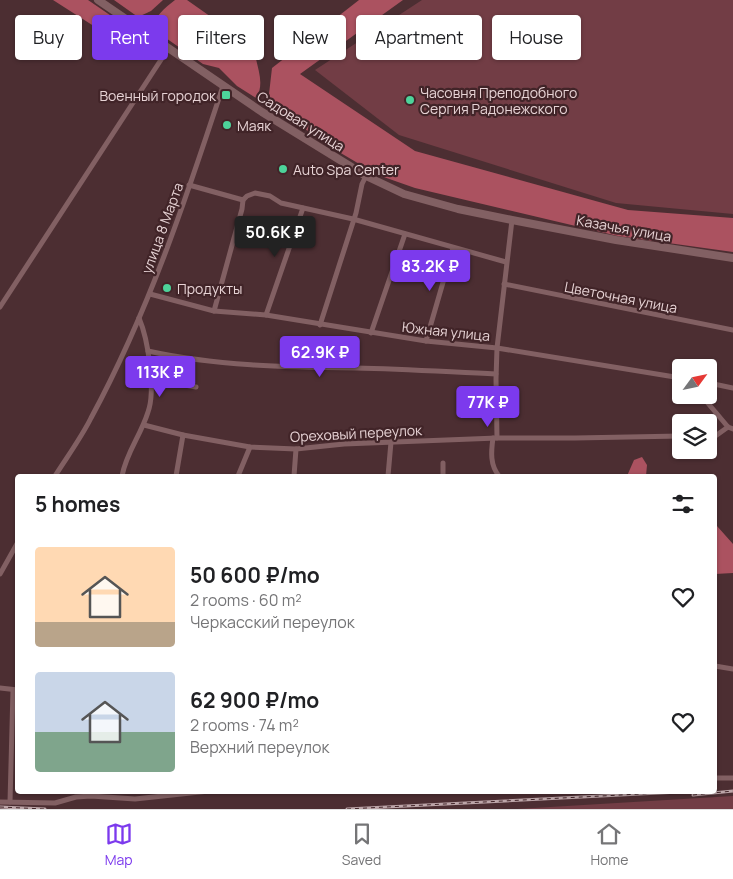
<!DOCTYPE html>
<meta charset="utf-8">
<style>
:root{--surface:#fff;--page:#f2f2f2;--text:#202124;--muted:#757577;--line:#e0e0e0;--accent:#7c3aed}
body{margin:0;font-family:Manrope,sans-serif;background:var(--page);color:var(--text);height:100vh;display:flex;flex-direction:column;font-size:19px;white-space:nowrap}
*{box-sizing:border-box;margin:0}
p{font-size:16px;color:var(--muted)}
.icon{flex:none;width:28px;height:28px;fill:none;stroke:currentColor;stroke-width:2;stroke-linecap:round;stroke-linejoin:round}
.map{position:relative;flex:1;overflow:hidden}
.drawer{position:absolute;left:15px;top:474px;width:702px;height:320px;display:flex;flex-direction:column;background:var(--surface);border-radius:5px;box-shadow:0 1px 4px #0004}
.drawer>*{flex:none}
.top-card{position:absolute;left:15px;top:15px;width:704px;height:45px;display:flex;gap:10px}
.needle{width:32px;rotate:57deg}
.tools{position:absolute;left:672px;top:359px;display:grid;gap:10px}
.tools a{display:grid;place-items:center;width:45px;height:45px;border-radius:5px;background:var(--surface);box-shadow:0 1px 4px #0004;font-size:25px}
.price{position:absolute;translate:-50% -42px;padding:0 11px;border-radius:5px;background:var(--accent);color:#fff;font-size:16px;line-height:32px;filter:drop-shadow(0 1px 2px #0008)}
.price::after{content:'';position:absolute;left:50%;top:30px;width:15px;height:11px;margin-left:-8px;background:inherit;clip-path:polygon(0 0,100% 0,50% 100%)}
.price.on{background:#222;color:#fff}
ul{padding:0;list-style:none}
li{display:flex;align-items:center;gap:15px;height:125px;padding:0 20px}
li span{display:grid;place-items:center;flex:none;width:140px;height:100px;border-radius:5px;color:#555}
li>.icon{margin-inline-start:auto}
span .icon{width:60px;height:60px;fill:#fffc;stroke-width:1}
li b{font-size:21px}
h2{display:flex;justify-content:space-between;align-items:center;height:60px;padding:0 20px;font-size:21px}
.tag{padding:0 18px;border-radius:5px;background:var(--surface);box-shadow:0 1px 4px #0004;font-size:18px;line-height:45px}
.tag.on{background:var(--accent);color:#fff}
.tabs{display:flex;justify-content:space-around;align-items:center;height:70px;border-top:1px solid var(--line);background:var(--surface);font-size:14px;color:var(--muted)}
.tabs a{display:grid;justify-items:center;gap:2px}
.tabs .on{color:var(--accent)}
.map>svg:first-child{display:block}
.green{fill:#723d45}
.forest{fill:#ab5260}
.lines{fill:none;stroke-linecap:round;stroke-linejoin:round}
.street{stroke:#826063;stroke-width:5}
.secondary{stroke:#826063;stroke-width:8}
.rail-casing{stroke:#bda6a9;stroke-width:3}
.rail{stroke:#412428;stroke-width:1;stroke-dasharray:4;stroke-linecap:butt}
.poi-dot{fill:#4dd39a;stroke:#412428;stroke-width:2}
.labels{text-anchor:middle;dominant-baseline:central;stroke-width:4.5;stroke-linejoin:round;paint-order:stroke}
.poi-label{font-size:14px;fill:#e7d3d5;stroke:#412428;text-anchor:start}
.street-label{font-size:14px;fill:#e7d3d5;stroke:#412428}
</style>
<div class="map">
<svg width="733" height="809" viewBox="0 0 733 809">
<rect width="100%" height="100%" fill="#4c2e32"/>
<!-- green -->
<g class="green">
<polygon points="422,0 733,0 733,214 616,203 399,135 315,70"/>
<polygon points="733,796 733,809 517,809"/>
</g>
<!-- forest -->
<g class="forest">
<polygon points="53,0 88,0 123,24 114,39"/>
<polygon points="114,0 163,0 151,11 138,17"/>
<path d="M 175,0 L 187,0 L 241,38 L 236,45 L 256,59 C 259,72 264,86 256,98 L 237,86 L 219,68 L 203,64 L 153,29 C 154,16 165,8 175,0 Z"/>
<polygon points="359,0 403,0 300,74 415,151 628,210 733,218 733,252 618,236 415,188 378,175 339,152 274,108 269,94 272,68"/>
<polygon points="642,457 647,465 646,476 627,476 634,460"/>
<polygon points="715,519 717,526 733,544 733,573 715,574"/>
</g>
<g class="lines">
<!-- street -->
<g class="street">
<polyline points="189,185 243,200 247,196 255,193 270,196 281,203 353,219 506,262"/>
<polyline points="504,284 733,330"/>
<polyline points="150,294 214,311 266,315 426,341 497,348 681,378"/>
<polyline points="0,307 168,49"/>
<polyline points="214,311 242,209 243,200"/>
<polyline points="266,315 303,208"/>
<polyline points="320,325 356,213 362,184 366,176"/>
<polyline points="371,333 405,234"/>
<polyline points="426,341 453,248"/>
<path d="M 148,351 C 215,366 287,367 356,368 C 403,369 450,372 496,374"/>
<polyline points="150,379 196,387"/>
<polyline points="709,383 733,388"/>
<polyline points="701,395 728,427 733,429"/>
<polyline points="144,425 183,435 250,447 296,449 344,444 497,438 575,438 681,436"/>
<path d="M 493,438 C 491,452 490,465 499,476"/>
<polyline points="497,438 496,379 497,348 512,220"/>
<polyline points="709,438 714,437 728,427"/>
<polyline points="443,463 443,476"/>
<path d="M 55,476 C 67,457 81,438 91,418 C 148,313 186,199 223,86"/>
<path d="M 122,476 C 126,453 141,435 148,412 C 156,390 148,339 139,318"/>
<polyline points="176,476 183,435"/>
<polyline points="238,476 250,447"/>
<polyline points="294,476 296,449"/>
<polyline points="388,476 391,442"/>
<polyline points="0,574 18,542"/>
<polyline points="715,666 733,669"/>
<polyline points="0,688 18,690"/>
<polyline points="715,778 733,778"/>
<polyline points="0,802 55,803 76,797 91,796 135,799 209,791"/>
<polyline points="10,802 13,690"/>
</g>
<!-- secondary -->
<polyline class="secondary" points="98,0 262,112 366,176 404,194 458,209 512,220 616,240 733,258"/>
<!-- rail casing -->
<g class="rail-casing">
<g id="rail">
<polyline points="693,795 733,791"/>
<polyline points="0,807 45,809"/>
<polyline points="347,809 699,791"/>
</g>
</g>
<!-- rail -->
<use href="#rail" class="rail"/>
</g>
<!-- markers -->
<g class="poi-dot">
<rect x="221" y="90" width="10" height="10" rx="2.5"/>
<circle cx="410" cy="100" r="5"/>
<circle cx="227" cy="125" r="5"/>
<circle cx="283" cy="169" r="5"/>
<circle cx="167" cy="288" r="5"/>
</g>
<g class="labels">
<!-- poi labels -->
<g class="poi-label">
<text x="420" y="92">Часовня Преподобного<tspan x="420" dy="16">Сергия Радонежского</tspan></text>
<text x="216" y="95" text-anchor="end">Военный городок</text>
<text x="237" y="125">Маяк</text>
<text x="293" y="169">Auto Spa Center</text>
<text x="177" y="288">Продукты</text>
</g>
<!-- street labels -->
<g class="street-label">
<text transform="translate(301 121) rotate(32)">Садовая улица</text>
<text transform="translate(162 228) rotate(-70)">улица 8 Марта</text>
<text transform="translate(624 228) rotate(10)">Казачья улица</text>
<text transform="translate(621 297) rotate(11)">Цветочная улица</text>
<text transform="translate(446 331) rotate(6)">Южная улица</text>
<text transform="translate(356 433) rotate(-3)">Ореховый переулок</text>
</g>
</g>
</svg>
<div class="tools">
<a><svg class="needle" viewBox="-14 -14 28 28"><path d="M0-13l5 13h-10z" fill="#e53935"/><path d="M0 13l5-13h-10z" fill="#757577"/></svg></a>
<a><svg class="icon" aria-label="layers" viewBox="0 0 24 24"><path d="M12 4l9 5-9 5-9-5zM3 14l9 5 9-5"/></svg></a>
</div>
<b class="price on" style="left:275px;top:258px">50.6K ₽</b>
<b class="price" style="left:430px;top:292px">83.2K ₽</b>
<b class="price" style="left:320px;top:378px">62.9K ₽</b>
<b class="price" style="left:160px;top:398px">113K ₽</b>
<b class="price" style="left:488px;top:428px">77K ₽</b>
<div class="top-card">
<a class="tag">Buy</a>
<a class="tag on">Rent</a>
<a class="tag">Filters</a>
<a class="tag">New</a>
<a class="tag">Apartment</a>
<a class="tag">House</a>
</div>
<section class="drawer">
<h2>5 homes<svg class="icon" aria-label="filters" viewBox="0 0 24 24"><path d="M4 7h16M4 17h16"/><circle cx="9" cy="7" r="2"/><circle cx="15" cy="17" r="2"/></svg></h2>
<ul>
<li><span style="background:linear-gradient(#ffd9b3 75%,#b9a48a 0)"><svg class="icon" aria-label="home" viewBox="0 0 24 24"><path d="M3 11l9-7 9 7M6 9v11h12V9"/></svg></span><div><b>50 600 ₽/mo</b><p>2 rooms · 60 m²</p><p>Черкасский переулок</p></div><svg class="icon" aria-label="heart" viewBox="0 0 24 24"><path d="M12 20l-8-8c-3-5 5-10 8-4 3-6 11-1 8 4z"/></svg></li>
<li><span style="background:linear-gradient(#c9d6e8 60%,#7fa58c 0)"><svg class="icon" aria-label="home" viewBox="0 0 24 24"><path d="M3 11l9-7 9 7M6 9v11h12V9"/></svg></span><div><b>62 900 ₽/mo</b><p>2 rooms · 74 m²</p><p>Верхний переулок</p></div><svg class="icon" aria-label="heart" viewBox="0 0 24 24"><path d="M12 20l-8-8c-3-5 5-10 8-4 3-6 11-1 8 4z"/></svg></li>
</ul>
</section>
</div>
<nav class="tabs">
<a class="on"><svg class="icon" aria-label="map" viewBox="0 0 24 24"><path d="M3 6l6-2 6 2 6-2v14l-6 2-6-2-6 2zM9 4v14M15 6v14"/></svg>Map</a>
<a><svg class="icon" aria-label="saved" viewBox="0 0 24 24"><path d="M7 4h10v16l-5-4-5 4z"/></svg>Saved</a>
<a><svg class="icon" aria-label="home" viewBox="0 0 24 24"><path d="M3 11l9-7 9 7M6 9v11h12V9"/></svg>Home</a>
</nav>
